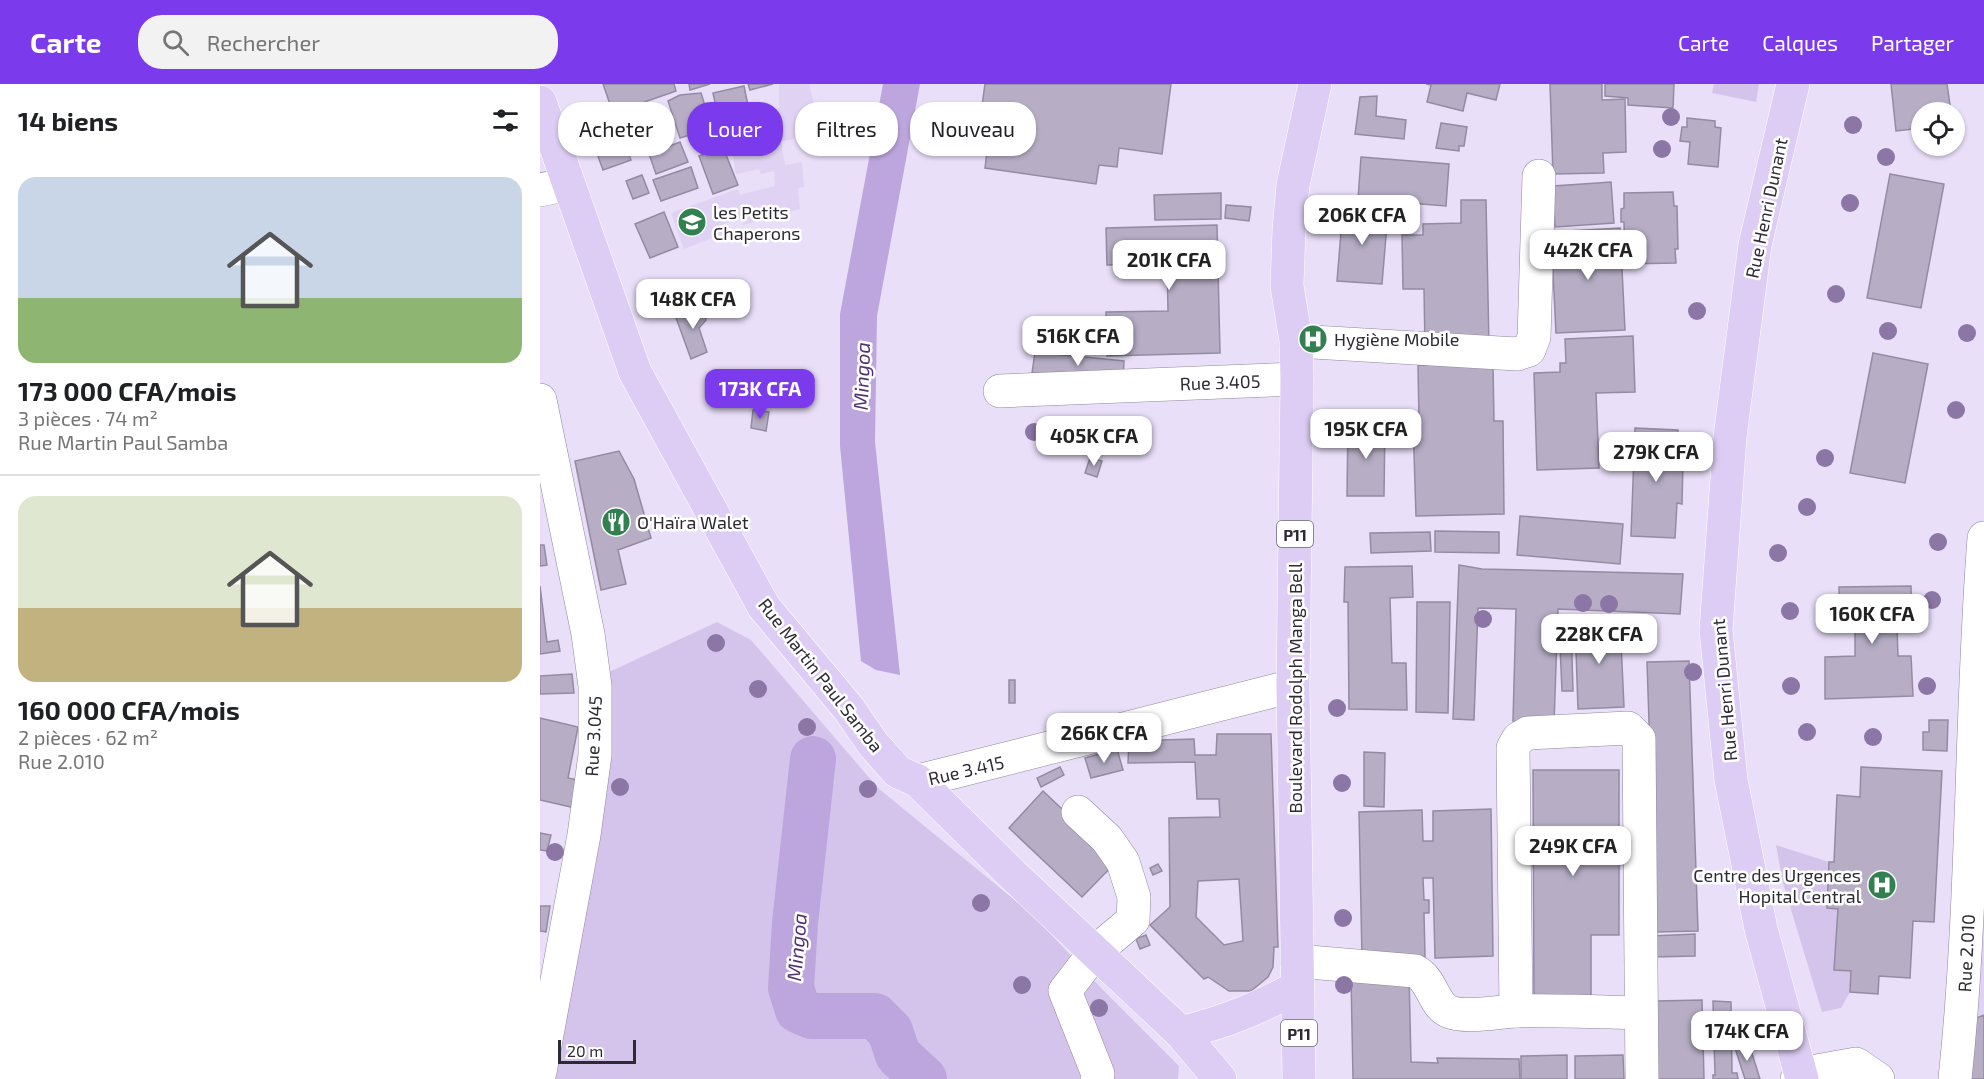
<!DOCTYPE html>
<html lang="fr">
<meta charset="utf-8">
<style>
:root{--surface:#fff;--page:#f2f2f2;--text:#202124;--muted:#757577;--line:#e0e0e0;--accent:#7c3aed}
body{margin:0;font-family:"Exo 2",sans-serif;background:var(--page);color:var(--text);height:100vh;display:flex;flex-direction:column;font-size:22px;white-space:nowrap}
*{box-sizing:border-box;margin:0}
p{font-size:20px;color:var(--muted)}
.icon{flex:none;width:33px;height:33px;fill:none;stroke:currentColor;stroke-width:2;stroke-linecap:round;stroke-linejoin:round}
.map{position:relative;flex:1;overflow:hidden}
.sheet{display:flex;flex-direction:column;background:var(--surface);width:540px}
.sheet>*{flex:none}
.top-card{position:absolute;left:18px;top:18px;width:570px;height:54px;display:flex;gap:12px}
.controls{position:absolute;left:1371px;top:18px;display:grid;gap:12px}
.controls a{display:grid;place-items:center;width:54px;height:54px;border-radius:50%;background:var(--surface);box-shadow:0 2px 4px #0004;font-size:30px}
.scale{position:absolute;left:18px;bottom:15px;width:78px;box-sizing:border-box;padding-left:6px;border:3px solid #2e2a33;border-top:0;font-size:16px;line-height:21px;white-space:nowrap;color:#2e2a33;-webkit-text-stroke:4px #fff;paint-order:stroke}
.price{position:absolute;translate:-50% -51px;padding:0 14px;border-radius:12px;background:#fff;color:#222;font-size:20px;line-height:39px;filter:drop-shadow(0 2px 3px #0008)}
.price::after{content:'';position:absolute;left:50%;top:36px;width:18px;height:14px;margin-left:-9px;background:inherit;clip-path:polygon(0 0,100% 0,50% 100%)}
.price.current{background:var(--accent);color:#fff}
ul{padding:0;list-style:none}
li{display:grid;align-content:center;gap:12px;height:318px;padding:0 18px}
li+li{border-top:2px solid var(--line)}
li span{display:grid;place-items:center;height:186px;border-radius:18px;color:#555}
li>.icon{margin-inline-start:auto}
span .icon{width:108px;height:108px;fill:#fffc;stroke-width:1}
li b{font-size:26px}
h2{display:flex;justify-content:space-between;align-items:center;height:72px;padding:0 18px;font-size:26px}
.tag{padding:0 21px;border-radius:24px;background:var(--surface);box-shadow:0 2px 4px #0004;font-size:21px;line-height:54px}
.tag.current{background:var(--accent);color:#fff}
header{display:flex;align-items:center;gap:36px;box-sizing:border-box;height:84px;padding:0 30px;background:var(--accent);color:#fff}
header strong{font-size:28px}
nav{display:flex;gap:33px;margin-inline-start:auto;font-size:21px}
.search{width:420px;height:54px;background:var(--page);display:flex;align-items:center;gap:15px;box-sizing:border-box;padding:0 21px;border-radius:24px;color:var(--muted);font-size:22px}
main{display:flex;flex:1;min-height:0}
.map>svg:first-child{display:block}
.built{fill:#dfd2f2}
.green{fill:#d4c4eb}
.water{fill:#bda6dd}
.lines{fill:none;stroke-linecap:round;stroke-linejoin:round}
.river{stroke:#bda6dd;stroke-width:46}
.building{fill:#b7aec6;stroke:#948ba3;stroke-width:1.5;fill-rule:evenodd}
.minor-casing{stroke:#8f869e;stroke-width:34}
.major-casing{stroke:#fff;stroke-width:34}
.minor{stroke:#fff;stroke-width:33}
.major{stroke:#ddcdf4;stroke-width:33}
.tree{fill:#8c76a5}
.labels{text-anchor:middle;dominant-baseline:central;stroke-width:5;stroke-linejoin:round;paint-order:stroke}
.shield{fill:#fff;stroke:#6d6a70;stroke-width:1.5}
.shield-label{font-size:16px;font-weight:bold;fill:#2e2a33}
.street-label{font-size:18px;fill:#2e2a33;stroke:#fff}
.poi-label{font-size:18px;fill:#2e2a33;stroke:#fff;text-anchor:start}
.water-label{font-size:20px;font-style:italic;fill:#503173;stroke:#fff}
</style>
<header>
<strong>Carte</strong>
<div class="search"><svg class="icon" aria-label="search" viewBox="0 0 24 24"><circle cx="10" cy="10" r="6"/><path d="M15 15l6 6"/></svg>Rechercher</div>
<nav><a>Carte</a><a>Calques</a><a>Partager</a></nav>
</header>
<main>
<section class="sheet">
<h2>14 biens<svg class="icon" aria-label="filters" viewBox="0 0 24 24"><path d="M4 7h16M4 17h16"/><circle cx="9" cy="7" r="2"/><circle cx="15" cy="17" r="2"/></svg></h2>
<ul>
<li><span style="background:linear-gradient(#c9d6e8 65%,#8fb573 0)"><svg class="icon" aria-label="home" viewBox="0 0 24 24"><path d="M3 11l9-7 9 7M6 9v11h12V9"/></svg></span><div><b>173 000 CFA/mois</b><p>3 pièces · 74 m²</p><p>Rue Martin Paul Samba</p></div></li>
<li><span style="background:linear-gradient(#dfe7d0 60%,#c2b280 0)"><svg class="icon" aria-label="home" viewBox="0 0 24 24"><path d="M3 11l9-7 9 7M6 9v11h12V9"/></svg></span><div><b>160 000 CFA/mois</b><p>2 pièces · 62 m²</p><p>Rue 2.010</p></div></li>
</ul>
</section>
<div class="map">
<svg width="1444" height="995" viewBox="0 0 1444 995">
<rect width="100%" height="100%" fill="#e9dff9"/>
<!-- built -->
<g class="built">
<polygon points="239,0 269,0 276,29 276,45 250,56 241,57 245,81 262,78 264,103 258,104 260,125 203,141 202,133 182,141 185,149 144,165 131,129 198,105 200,111 235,102 234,87 221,90 219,85 196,90 188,42 215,36 221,29 239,24"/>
<polygon points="1444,838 1444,995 1435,930"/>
</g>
<!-- green -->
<g class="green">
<polygon points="1174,0 1219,0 1216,18 1172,9"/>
<polygon points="177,538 211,556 338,704 493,831 564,907 639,982 638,995 0,995 54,595"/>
<polygon points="1236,761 1289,778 1287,824 1298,825 1311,887 1310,908 1301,924 1282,928 1243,799"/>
</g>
<!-- water -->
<polygon class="water" points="343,0 380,0 337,232 335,358 360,591 336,586 321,577 300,362 300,230"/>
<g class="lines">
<!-- river -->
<polyline class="river" points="273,675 255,839 251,904 258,926 272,932 335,932 350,947 358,971 384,995"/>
</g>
<!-- building -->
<g class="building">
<polygon points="63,0 134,0 136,7 73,29"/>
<polygon points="149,0 170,0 150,6"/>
<polygon points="208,0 233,0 210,6"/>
<polygon points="445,0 631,0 622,70 579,64 577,83 559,81 556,100 445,84 448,59 437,57"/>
<polygon points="886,0 960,0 956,16 927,9 923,27 887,18 891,1"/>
<polygon points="1010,0 1062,0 1062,16 1085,15 1086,68 1063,69 1064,89 1013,90"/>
<polygon points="1065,0 1134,0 1133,24 1088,21 1088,14 1065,12"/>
<polygon points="1351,0 1407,0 1411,28 1382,28 1382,44 1356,47"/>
<polygon points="204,2 210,31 179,38 173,9"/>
<polygon points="161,9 172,44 140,54 128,17 140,11"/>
<polygon points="837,12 836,32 866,36 864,55 815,50 820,13"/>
<polygon points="120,23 131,54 88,69 77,38"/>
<polygon points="73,29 91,76 63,86 46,39"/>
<polygon points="1147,34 1175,37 1175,43 1181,44 1178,83 1148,80 1150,58 1140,57 1142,43 1147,43"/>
<polygon points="901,39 927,43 924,62 919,62 919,67 896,64"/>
<polygon points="140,58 148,78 116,90 109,70"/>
<polygon points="183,63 198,101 173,110 159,72"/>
<polygon points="821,73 909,80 906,122 818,115"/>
<polygon points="151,83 158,104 121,117 113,96"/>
<polygon points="1350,90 1404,100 1381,224 1327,214"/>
<polygon points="102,91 109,109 93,115 86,97"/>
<polygon points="1071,98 1074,139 1015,143 1013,102"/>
<polygon points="1133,108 1134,122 1137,122 1138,165 1135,165 1136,179 1085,180 1084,138 1081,138 1081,125 1084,124 1084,109"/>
<polygon points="681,109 681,135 615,136 614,111"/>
<polygon points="921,116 946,116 949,262 885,263 884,205 863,205 862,151 883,151 883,140 921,139"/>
<polygon points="686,121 711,123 709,137 685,134"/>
<polygon points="803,124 848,128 842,200 797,197"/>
<polygon points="124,128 138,163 110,174 95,140"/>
<polygon points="677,141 680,269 567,272 566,228 628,227 627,180 567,181 566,144"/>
<polygon points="1080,144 1085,246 1016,249 1011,148"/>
<polygon points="162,220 166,236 159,244 167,268 151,275 135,231"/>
<polygon points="1093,252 1095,308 1056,309 1059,384 997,386 994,289 1020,288 1020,279 1026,279 1025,255"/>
<polygon points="495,268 584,277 583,297 492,289"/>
<polygon points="1333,269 1388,280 1365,399 1310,389"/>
<polygon points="878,281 953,282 954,337 963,337 964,430 876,432 873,336 879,337"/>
<polygon points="213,326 229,328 226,347 211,344"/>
<polygon points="808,339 845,340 844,412 807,412"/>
<polygon points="1095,344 1138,346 1137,378 1143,379 1142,420 1137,419 1135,454 1091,452"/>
<polygon points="79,367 94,395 111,454 78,466 86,500 61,506 35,377"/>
<polygon points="550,374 562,377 557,393 545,389"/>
<polygon points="980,432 1083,440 1080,480 977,471"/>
<polygon points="895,447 959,448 959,469 895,468"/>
<polygon points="890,448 891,467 831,469 830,449"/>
<polygon points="0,461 4,461 7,481 0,482"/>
<polygon points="919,481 942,485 1143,490 1140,530 1018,525 1014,639 973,637 976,525 938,524 934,636 913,635"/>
<polygon points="872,482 873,513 850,514 852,579 866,579 867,626 809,625 808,518 804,518 805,483"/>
<polygon points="0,502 7,558 18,556 20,567 0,570"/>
<polygon points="1371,502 1372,542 1357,543 1358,572 1371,572 1373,612 1285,615 1285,573 1315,572 1315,544 1300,545 1299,503"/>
<polygon points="877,518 910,518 908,629 876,628"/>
<polygon points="1080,536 1084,623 1038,625 1035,538"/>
<polygon points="1019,539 1031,539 1033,607 1022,607"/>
<polygon points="1149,577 1158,847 1116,848 1107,578"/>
<polygon points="32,590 34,609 0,610 0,592"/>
<rect x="469" y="596" width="6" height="23"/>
<polygon points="0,634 38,643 28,694 38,696 31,723 0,716"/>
<polygon points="1389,636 1408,636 1407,667 1383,666 1383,648 1389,648"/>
<path d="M 677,650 L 731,650 L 738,863 L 734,863 L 733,883 L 728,893 L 711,907 L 689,907 L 668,893 L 664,895 L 610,841 L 630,823 L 629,734 L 680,733 L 679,715 L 657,715 L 655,678 L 588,679 L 589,657 L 654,655 L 655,671 L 676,671 ZM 699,795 L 703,857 L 684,861 L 656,833 L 658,797 Z"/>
<polygon points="577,665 583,686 551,694 545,674"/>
<polygon points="824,668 845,669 844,723 824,722"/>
<polygon points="520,683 524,691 501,703 497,694"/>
<polygon points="1321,683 1402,687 1394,838 1373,837 1370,894 1339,892 1338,910 1310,908 1311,887 1294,886 1298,825 1287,824 1289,778 1294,778 1297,711 1320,713"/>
<polygon points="993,686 1079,686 1079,851 1051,851 1051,918 994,918"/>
<polygon points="503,707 577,777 542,813 469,744"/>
<polygon points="951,725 953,872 895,874 893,794 883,794 884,816 889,816 889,829 884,829 885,873 822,875 819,728 882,726 883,757 893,757 893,727"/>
<polygon points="0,749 11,751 7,767 0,766"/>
<polygon points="618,780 622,787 613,791 610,784"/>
<polygon points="0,822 10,822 6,848 0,847"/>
<polygon points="1155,850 1155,872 1112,873 1111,852"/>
<polygon points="606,851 610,861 600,865 596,855"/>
<polygon points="869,891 871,978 898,979 897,974 979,975 980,995 813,995 811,892"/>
<polygon points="1162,916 1164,995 1112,995 1117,917"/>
<polygon points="1173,917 1191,918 1192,989 1197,989 1198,995 1173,995 1173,991 1175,991"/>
<polygon points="1444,931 1444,995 1430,995 1436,934"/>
<polygon points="1209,960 1220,995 1205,995 1195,964"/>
<polygon points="1027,971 1027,995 981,995 981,972"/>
<polygon points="1083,971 1084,995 1035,995 1035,972"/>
</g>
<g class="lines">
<!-- minor casing -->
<g class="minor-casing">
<g id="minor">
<polyline points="0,106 28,100"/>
<polyline points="756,257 977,270 989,266 994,253 999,92"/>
<polyline points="460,307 757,295"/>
<polyline points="0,316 48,550 55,602 55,671 44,751 0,988"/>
<polyline points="378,697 753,602"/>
<polyline points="538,728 567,755 583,778 594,813 593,836 555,868 525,907 558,990 557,995"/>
<path d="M 757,877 L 875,887 C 893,896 893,922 910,928 C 926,934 957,928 975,927 C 1017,926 1059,928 1101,929"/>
<polyline points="976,927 973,664 978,655 988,649 1088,644 1099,655 1102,995"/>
<polyline points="1257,995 1260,990 1316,980 1338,995"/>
<path d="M 1415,995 C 1434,815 1430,634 1444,454"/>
</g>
</g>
<!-- major casing -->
<g class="major-casing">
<g id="major">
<polyline points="1253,0 1215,161 1190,353 1176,546 1191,696 1221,845 1262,995"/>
<polyline points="0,18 95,288 224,523 309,625 333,660 358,688 378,697 472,790 641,949 680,995"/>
<path d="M 641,949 C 684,938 718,925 757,903"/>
<polyline points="759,995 753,602 757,295 756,257 747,202 749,145 753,101 775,0"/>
</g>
</g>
<!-- minor -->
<use href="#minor" class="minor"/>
<!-- major -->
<use href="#major" class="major"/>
</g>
<!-- trees -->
<g class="tree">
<circle cx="1131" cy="33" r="9"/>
<circle cx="1313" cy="41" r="9"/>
<circle cx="1122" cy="65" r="9"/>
<circle cx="1346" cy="73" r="9"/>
<circle cx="1310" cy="119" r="9"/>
<circle cx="1296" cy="210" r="9"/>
<circle cx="1157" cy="227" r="9"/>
<circle cx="1348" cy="247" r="9"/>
<circle cx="1427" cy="249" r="9"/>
<circle cx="1416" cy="326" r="9"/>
<circle cx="494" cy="348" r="9"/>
<circle cx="1285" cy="374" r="9"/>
<circle cx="1267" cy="423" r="9"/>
<circle cx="1398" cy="458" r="9"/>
<circle cx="1238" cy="469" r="9"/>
<circle cx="1392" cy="516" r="9"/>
<circle cx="1043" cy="519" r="9"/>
<circle cx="1069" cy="520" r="9"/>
<circle cx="1250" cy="527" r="9"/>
<circle cx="943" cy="535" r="9"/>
<circle cx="176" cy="559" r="9"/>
<circle cx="1153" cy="588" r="9"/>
<circle cx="1251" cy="602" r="9"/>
<circle cx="1387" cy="602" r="9"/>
<circle cx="218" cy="605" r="9"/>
<circle cx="797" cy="624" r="9"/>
<circle cx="267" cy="643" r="9"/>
<circle cx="1267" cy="648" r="9"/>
<circle cx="1333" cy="653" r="9"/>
<circle cx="802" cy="699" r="9"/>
<circle cx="80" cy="703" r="9"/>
<circle cx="328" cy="705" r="9"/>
<circle cx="15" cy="768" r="9"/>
<circle cx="441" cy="819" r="9"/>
<circle cx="803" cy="834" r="9"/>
<circle cx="482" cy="901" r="9"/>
<circle cx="804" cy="901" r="9"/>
<circle cx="559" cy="924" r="9"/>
<circle cx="1211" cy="950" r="9"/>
</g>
<!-- icons -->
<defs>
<g id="school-disc" transform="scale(1.5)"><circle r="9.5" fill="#32804f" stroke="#fff"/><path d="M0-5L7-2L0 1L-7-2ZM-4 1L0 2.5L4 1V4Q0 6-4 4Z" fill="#fff"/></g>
<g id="hospital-disc" transform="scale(1.5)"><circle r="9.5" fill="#32804f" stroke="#fff"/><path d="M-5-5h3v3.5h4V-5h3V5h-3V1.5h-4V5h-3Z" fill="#fff"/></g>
<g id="restaurant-disc" transform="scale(1.5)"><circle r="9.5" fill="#32804f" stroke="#fff"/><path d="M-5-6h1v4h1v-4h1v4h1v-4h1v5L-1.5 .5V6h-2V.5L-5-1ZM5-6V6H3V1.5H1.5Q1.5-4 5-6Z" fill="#fff"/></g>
</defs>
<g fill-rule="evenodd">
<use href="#school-disc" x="152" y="138"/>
<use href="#hospital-disc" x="773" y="255"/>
<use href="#restaurant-disc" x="76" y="438"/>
<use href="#hospital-disc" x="1342" y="801"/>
</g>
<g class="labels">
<!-- shield labels -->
<g class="shield">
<rect x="737" y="437" width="36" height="26" rx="4.5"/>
<rect x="741" y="936" width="36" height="26" rx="4.5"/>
</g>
<g class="shield-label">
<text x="755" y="450">P11</text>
<text x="759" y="949">P11</text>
</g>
<!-- street labels -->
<g class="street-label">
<text transform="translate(1226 124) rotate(-78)">Rue Henri Dunant</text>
<text transform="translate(680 298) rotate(-2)">Rue 3.405</text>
<text transform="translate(281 591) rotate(52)">Rue Martin Paul Samba</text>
<text transform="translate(755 604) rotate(-90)">Boulevard Rodolph Manga Bell</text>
<text transform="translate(1184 606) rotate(-95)">Rue Henri Dunant</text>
<text transform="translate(53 652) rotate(-87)">Rue 3.045</text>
<text transform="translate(426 686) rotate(-13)">Rue 3.415</text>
<text transform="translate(1426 869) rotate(-87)">Rue 2.010</text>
</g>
<!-- poi labels -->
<g class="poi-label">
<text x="173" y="128">les Petits<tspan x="173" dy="21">Chaperons</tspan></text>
<text x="794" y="255">Hygiène Mobile</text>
<text x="97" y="438">O'Haïra Walet</text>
<text x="1321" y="791" text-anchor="end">Centre des Urgences<tspan x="1321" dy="21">Hopital Central</tspan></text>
</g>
<!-- water labels -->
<g class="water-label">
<text transform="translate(321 292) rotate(-88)">Mingoa</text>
<text transform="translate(256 863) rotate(-85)">Mingoa</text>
</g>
</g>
</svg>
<div class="controls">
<a><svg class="icon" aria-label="locate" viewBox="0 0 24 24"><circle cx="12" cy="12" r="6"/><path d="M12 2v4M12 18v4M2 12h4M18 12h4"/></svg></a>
</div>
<div class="scale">20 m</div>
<b class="price" style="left:822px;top:162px">206K CFA</b>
<b class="price" style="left:1048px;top:197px">442K CFA</b>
<b class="price" style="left:629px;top:207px">201K CFA</b>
<b class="price" style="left:153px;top:246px">148K CFA</b>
<b class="price" style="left:538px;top:283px">516K CFA</b>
<b class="price current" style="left:220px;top:336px">173K CFA</b>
<b class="price" style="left:826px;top:376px">195K CFA</b>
<b class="price" style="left:554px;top:383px">405K CFA</b>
<b class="price" style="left:1116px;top:399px">279K CFA</b>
<b class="price" style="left:1332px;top:561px">160K CFA</b>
<b class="price" style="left:1059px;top:581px">228K CFA</b>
<b class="price" style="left:564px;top:680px">266K CFA</b>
<b class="price" style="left:1033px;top:793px">249K CFA</b>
<b class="price" style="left:1207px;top:978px">174K CFA</b>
<div class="top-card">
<a class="tag">Acheter</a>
<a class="tag current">Louer</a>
<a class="tag">Filtres</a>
<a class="tag">Nouveau</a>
</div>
</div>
</main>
